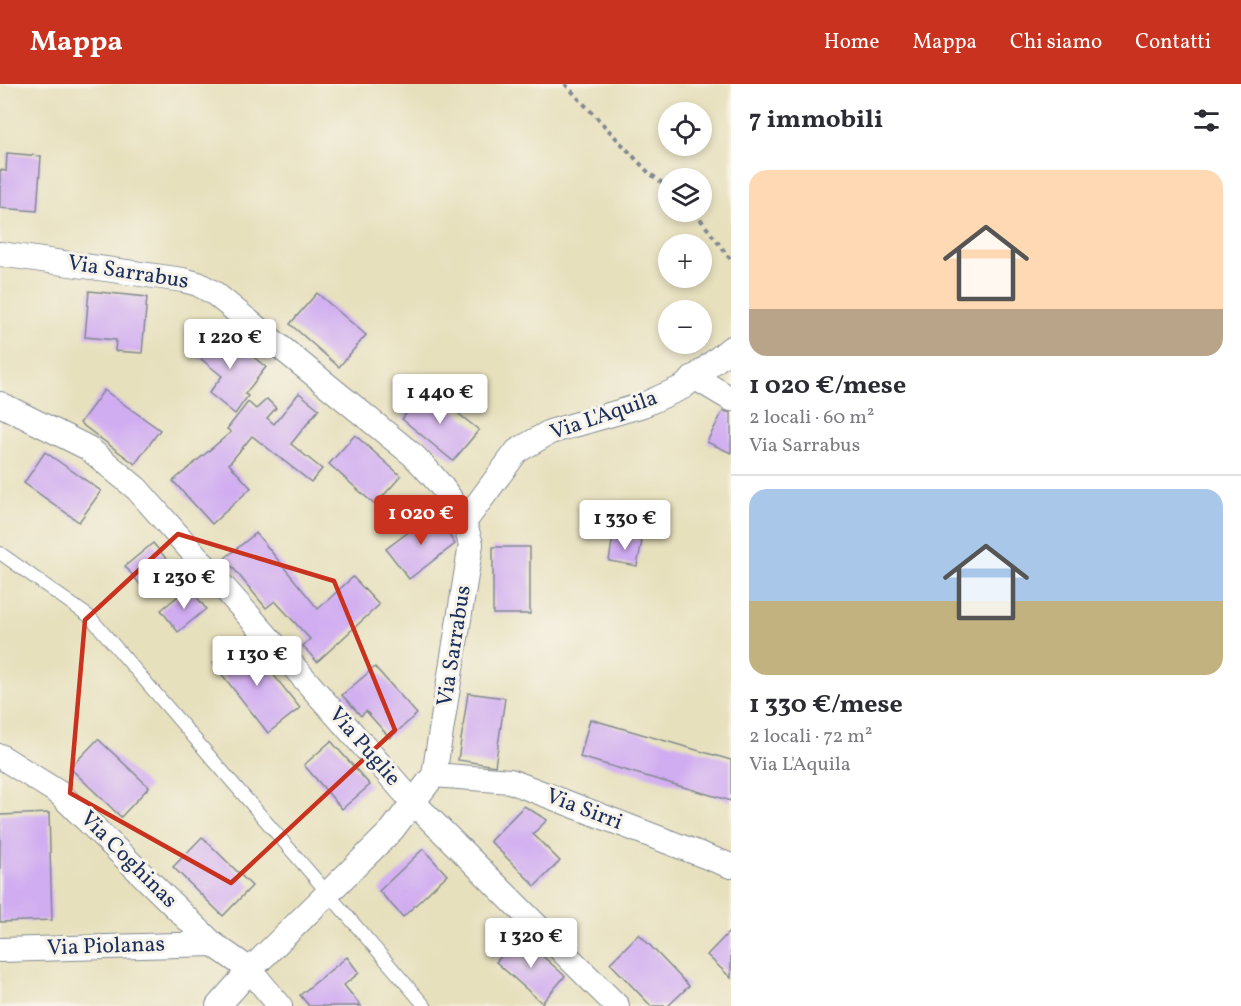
<!DOCTYPE html>
<html lang="it">
<meta charset="utf-8">
<style>
:root{--surface:#fff;--page:#f2f2f3;--text:#2b2b33;--muted:#7c7c81;--line:#e1e1e2;--accent:#c8321e}
body{margin:0;font-family:Vollkorn,serif;background:var(--page);color:var(--text);height:100vh;display:flex;flex-direction:column;font-size:22px;white-space:nowrap}
*{box-sizing:border-box;margin:0}
p{font-size:20px;color:var(--muted)}
.icon{flex:none;width:33px;height:33px;fill:none;stroke:currentColor;stroke-width:2;stroke-linecap:round;stroke-linejoin:round}
.map{position:relative;flex:1;overflow:hidden}
.sheet{display:flex;flex-direction:column;background:var(--surface);width:510px}
.sheet>*{flex:none}
.buttons{position:absolute;left:658px;top:18px;display:grid;gap:12px}
.buttons a{display:grid;place-items:center;width:54px;height:54px;border-radius:50%;background:var(--surface);box-shadow:0 3px 9px #0003;font-size:30px}
.price{position:absolute;translate:-50% -51px;padding:0 14px;border-radius:6px;background:#fff;color:#222;font-size:20px;line-height:39px;filter:drop-shadow(0 2px 3px #0008)}
.price::after{content:'';position:absolute;left:50%;top:36px;width:18px;height:14px;margin-left:-9px;background:inherit;clip-path:polygon(0 0,100% 0,50% 100%)}
.price.current{background:var(--accent);color:#fff}
ul{padding:0;list-style:none}
li{display:grid;align-content:center;gap:12px;height:318px;padding:0 18px}
li+li{border-top:2px solid var(--line)}
li span{display:grid;place-items:center;height:186px;border-radius:18px;color:#555}
li>.icon{margin-inline-start:auto}
span .icon{width:108px;height:108px;fill:#fffc;stroke-width:1}
li b{font-size:26px}
h2{display:flex;justify-content:space-between;align-items:center;height:72px;padding:0 18px;font-size:26px}
header{display:flex;align-items:center;gap:36px;box-sizing:border-box;height:84px;padding:0 30px;background:var(--accent);color:#fff}
header strong{font-size:28px}
nav{display:flex;gap:33px;margin-inline-start:auto;font-size:21px}
main{display:flex;flex:1;min-height:0}
.map>svg:first-child{display:block}
.building{fill:#d0acf1}
.lines{fill:none;stroke-linecap:round;stroke-linejoin:round}
.service-casing{stroke:#81888e;stroke-width:14}
.minor-casing{stroke:#81888e;stroke-width:26}
.path{stroke:#81888e;stroke-width:4;stroke-dasharray:4.5 4.5;stroke-linecap:butt}
.service{stroke:#fff;stroke-width:12}
.minor{stroke:#fff;stroke-width:24}
.marked{fill:none;stroke:#c8321e;stroke-width:4.5;stroke-linejoin:round}
.labels{text-anchor:middle;dominant-baseline:central;stroke-width:6;stroke-linejoin:round;paint-order:stroke}
.street-label{font-size:22px;fill:#1b2f5e;stroke:#f7f3e8}
</style>
<header>
<strong>Mappa</strong>
<nav><a>Home</a><a>Mappa</a><a>Chi siamo</a><a>Contatti</a></nav>
</header>
<main>
<div class="map">
<svg width="731" height="922" viewBox="0 0 731 922">
<rect width="100%" height="100%" fill="#f7f3e8"/>
<filter id="ink" filterUnits="userSpaceOnUse"><feTurbulence type="fractalNoise" baseFrequency=".0167" numOctaves="2"/><feDisplacementMap in="SourceGraphic" scale="12" xChannelSelector="R" yChannelSelector="G"/><feConvolveMatrix kernelMatrix="1 2 1 2 8 2 1 2 1" color-interpolation-filters="sRGB"/></filter>
<filter id="wash" filterUnits="userSpaceOnUse"><feTurbulence type="fractalNoise" baseFrequency=".008" numOctaves="4" result="noise"/><feDisplacementMap in="SourceGraphic" scale="24" xChannelSelector="R" yChannelSelector="G"/><feGaussianBlur stdDeviation="1.35" result="paint"/><feColorMatrix in="noise" values="0 0 0 0 0 0 0 0 0 0 0 0 0 0 0 0 0 1.4 0 .05"/><feComposite in="paint" operator="in"/></filter>
<g filter="url(#wash)">
<rect width="100%" height="100%" fill="#e7e0bd"/>
<g id="blocks">
<!-- building -->
<g class="building">
<polygon points="7,69 41,72 37,127 0,124 0,86 6,87"/>
<polygon points="89,207 147,213 142,269 115,267 116,256 85,253"/>
<polygon points="317,209 366,251 339,283 290,240"/>
<polygon points="217,244 266,283 245,310 248,312 235,330 209,309 222,292 196,271"/>
<polygon points="426,304 479,346 453,377 402,335"/>
<polygon points="104,306 160,346 135,380 80,339"/>
<polygon points="299,309 319,325 291,360 322,385 311,398 252,352 229,380 251,404 212,440 173,397 231,348 227,345 248,318 256,325 267,315 276,324 267,334 274,340"/>
<polygon points="723,327 731,329 731,369 707,358"/>
<polygon points="355,351 401,392 375,421 329,380"/>
<polygon points="45,368 101,407 79,438 24,399"/>
<polygon points="434,429 455,460 409,495 386,465"/>
<polygon points="256,449 318,525 353,493 379,521 317,578 303,562 310,555 275,517 266,524 225,474"/>
<polygon points="613,452 642,457 637,482 609,477"/>
<polygon points="153,459 169,478 142,503 125,482"/>
<rect x="493" y="463" width="37" height="67"/>
<polygon points="189,503 206,525 178,548 161,526"/>
<polygon points="242,556 263,582 265,580 300,624 268,649 213,579"/>
<polygon points="375,583 417,630 390,654 366,627 361,632 342,611"/>
<polygon points="468,609 505,614 495,682 458,676"/>
<polygon points="590,635 731,676 731,717 580,673"/>
<polygon points="98,655 149,703 121,733 70,684"/>
<polygon points="331,657 370,701 342,725 304,681"/>
<polygon points="524,722 547,736 533,750 560,777 535,802 490,757"/>
<polygon points="49,729 52,836 0,838 0,731"/>
<polygon points="202,753 252,802 223,832 173,783"/>
<polygon points="423,765 447,791 403,833 379,807"/>
<polygon points="731,846 731,894 707,871"/>
<polygon points="639,850 689,902 668,922 651,922 610,879"/>
<polygon points="520,852 565,892 542,919 496,878"/>
<polygon points="347,873 359,889 344,901 361,922 309,922 300,911"/>
</g>
</g>
</g>
<g filter="url(#ink)">
<use href="#blocks" fill-opacity="0" stroke="#81888e" stroke-width="1.5"/>
<g class="lines">
<!-- service casing -->
<g class="service-casing">
<polyline id="service" points="0,469 90,533 425,922"/>
</g>
<!-- minor casing -->
<g class="minor-casing">
<g id="minor">
<path d="M 0,170 L 183,196 L 198,200 L 214,209 L 413,371 C 440,398 461,423 471,460 L 434,691 L 392,746 L 250,886 L 218,922"/>
<polyline points="694,293 731,315"/>
<polyline points="0,320 88,364 137,405 413,718 617,922"/>
<polyline points="465,437 517,367 550,348 643,321 683,303 731,264"/>
<polyline points="0,672 59,709 213,860 250,886 280,922"/>
<polyline points="434,691 510,697 731,782"/>
<polyline points="0,866 213,860"/>
</g>
</g>
<!-- path -->
<g class="path">
<polyline points="565,0 649,89 669,104"/>
<polyline points="695,128 731,176"/>
</g>
<!-- service -->
<use href="#service" class="service"/>
<!-- minor -->
<use href="#minor" class="minor"/>
</g>
</g>
<!-- marked area -->
<path class="marked" d="M 178,450 L 334,497 L 395,646 L 231,799 L 70,709 L 85,536 Z"/>
<g class="labels">
<!-- street labels -->
<g class="street-label">
<text transform="translate(128 189) rotate(9)">Via Sarrabus</text>
<text transform="translate(604 332) rotate(-19)">Via L'Aquila</text>
<text transform="translate(455 562) rotate(-81)">Via Sarrabus</text>
<text transform="translate(364 663) rotate(49)">Via Puglie</text>
<text transform="translate(584 726) rotate(21)">Via Sirri</text>
<text transform="translate(128 776) rotate(45)">Via Coghinas</text>
<text transform="translate(106 863) rotate(-2)">Via Piolanas</text>
</g>
</g>
</svg>
<div class="buttons">
<a><svg class="icon" aria-label="locate" viewBox="0 0 24 24"><circle cx="12" cy="12" r="6"/><path d="M12 2v4M12 18v4M2 12h4M18 12h4"/></svg></a>
<a><svg class="icon" aria-label="layers" viewBox="0 0 24 24"><path d="M12 4l9 5-9 5-9-5zM3 14l9 5 9-5"/></svg></a>
<a>+</a>
<a>−</a>
</div>
<b class="price" style="left:230px;top:286px">1 220 €</b>
<b class="price" style="left:440px;top:341px">1 440 €</b>
<b class="price current" style="left:421px;top:462px">1 020 €</b>
<b class="price" style="left:625px;top:467px">1 330 €</b>
<b class="price" style="left:184px;top:526px">1 230 €</b>
<b class="price" style="left:257px;top:603px">1 130 €</b>
<b class="price" style="left:531px;top:885px">1 320 €</b>
</div>
<section class="sheet">
<h2>7 immobili<svg class="icon" aria-label="filters" viewBox="0 0 24 24"><path d="M4 7h16M4 17h16"/><circle cx="9" cy="7" r="2"/><circle cx="15" cy="17" r="2"/></svg></h2>
<ul>
<li><span style="background:linear-gradient(#ffd9b3 75%,#b9a48a 0)"><svg class="icon" aria-label="home" viewBox="0 0 24 24"><path d="M3 11l9-7 9 7M6 9v11h12V9"/></svg></span><div><b>1 020 €/mese</b><p>2 locali · 60 m²</p><p>Via Sarrabus</p></div></li>
<li><span style="background:linear-gradient(#a9c7e8 60%,#c2b280 0)"><svg class="icon" aria-label="home" viewBox="0 0 24 24"><path d="M3 11l9-7 9 7M6 9v11h12V9"/></svg></span><div><b>1 330 €/mese</b><p>2 locali · 72 m²</p><p>Via L'Aquila</p></div></li>
</ul>
</section>
</main>
